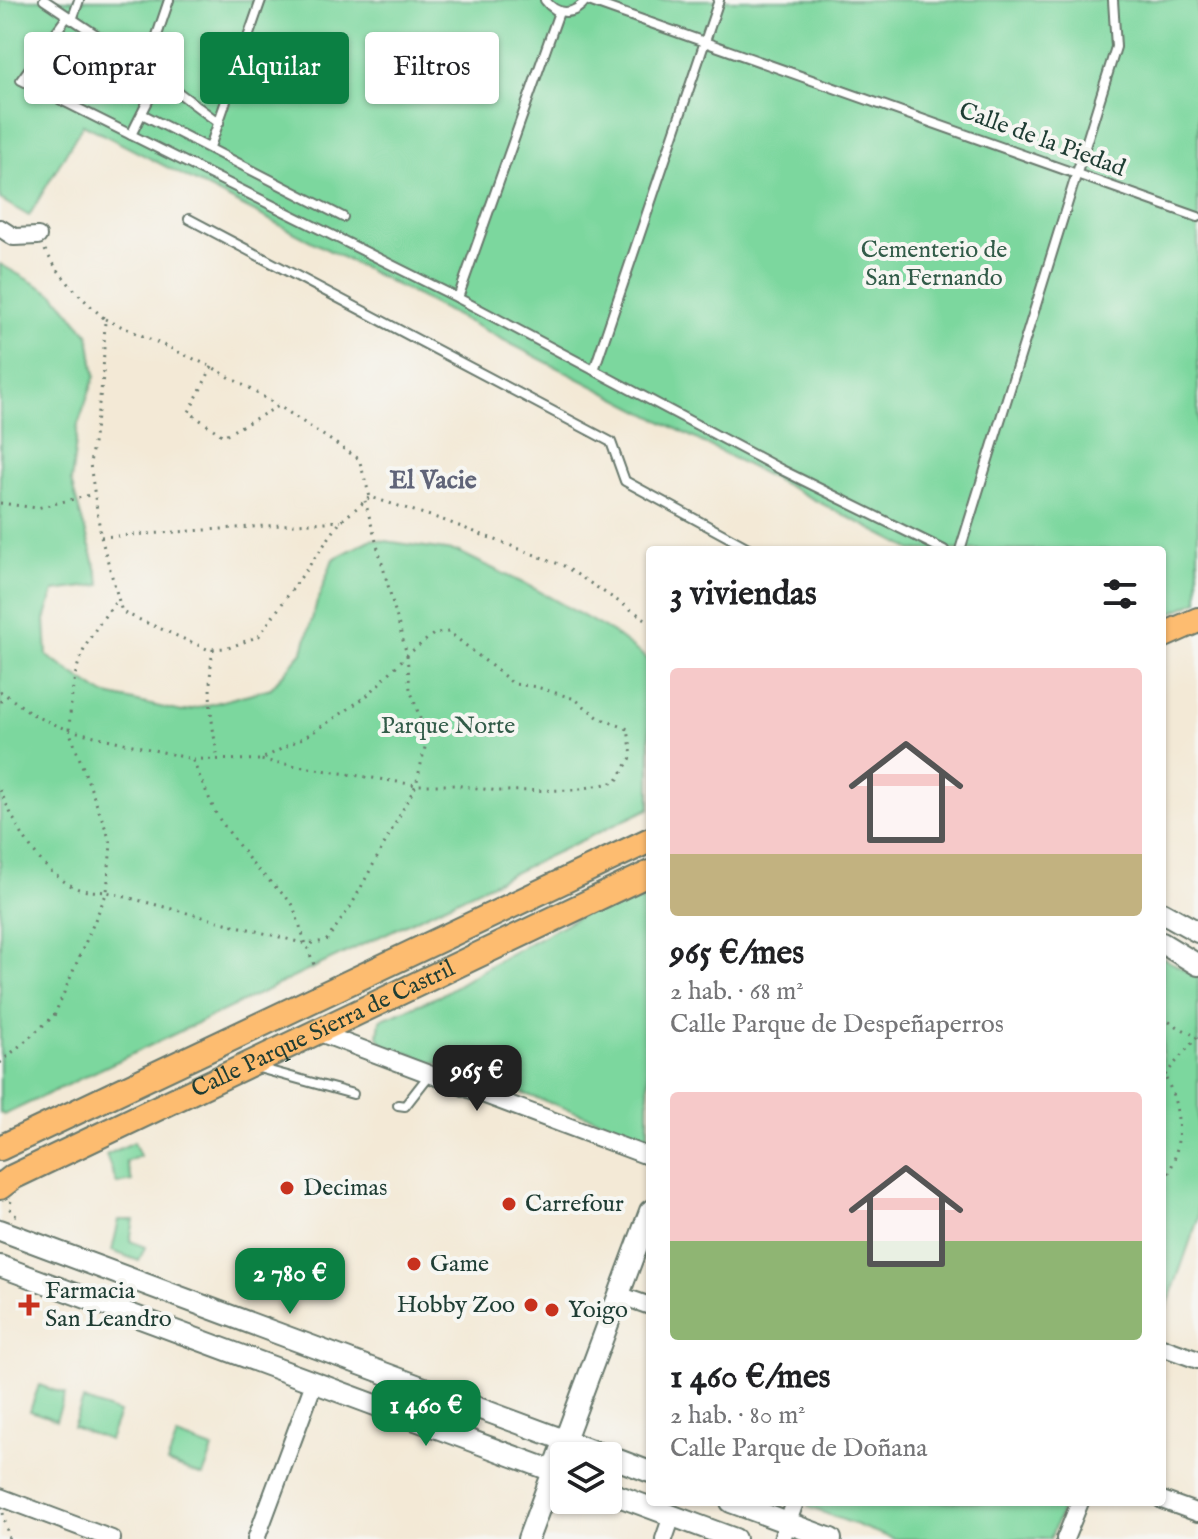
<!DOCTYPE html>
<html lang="es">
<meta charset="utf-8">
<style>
:root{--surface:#fff;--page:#f6f6f6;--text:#202124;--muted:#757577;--accent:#0b8043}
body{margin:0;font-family:"IM FELL English",serif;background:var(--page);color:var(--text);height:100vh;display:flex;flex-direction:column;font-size:30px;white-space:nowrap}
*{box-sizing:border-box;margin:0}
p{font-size:26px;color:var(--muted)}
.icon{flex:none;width:44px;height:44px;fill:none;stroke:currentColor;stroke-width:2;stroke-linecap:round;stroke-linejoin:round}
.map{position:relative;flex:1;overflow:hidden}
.details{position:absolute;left:646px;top:546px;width:520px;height:960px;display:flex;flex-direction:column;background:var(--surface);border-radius:8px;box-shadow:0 2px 6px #0004}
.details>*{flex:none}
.guide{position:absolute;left:24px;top:32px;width:502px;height:72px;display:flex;gap:16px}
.buttons{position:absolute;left:550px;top:1442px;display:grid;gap:16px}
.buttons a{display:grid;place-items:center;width:72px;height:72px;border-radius:8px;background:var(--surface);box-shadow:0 2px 6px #0004;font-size:40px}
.price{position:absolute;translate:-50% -68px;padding:0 18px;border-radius:16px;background:var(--accent);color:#fff;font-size:26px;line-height:52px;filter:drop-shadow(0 2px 4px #0008)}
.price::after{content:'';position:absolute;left:50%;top:48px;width:24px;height:18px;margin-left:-12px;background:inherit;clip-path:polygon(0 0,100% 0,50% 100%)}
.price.selected{background:#222;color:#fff}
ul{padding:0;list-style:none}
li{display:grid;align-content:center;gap:16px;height:424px;padding:0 24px}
li span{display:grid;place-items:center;height:248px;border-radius:8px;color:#555}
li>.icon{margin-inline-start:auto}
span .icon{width:144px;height:144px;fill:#fffc;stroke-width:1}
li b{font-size:34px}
h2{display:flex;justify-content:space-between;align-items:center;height:96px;padding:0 24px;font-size:34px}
.pill{padding:0 28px;border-radius:8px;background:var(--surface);box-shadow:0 2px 6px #0004;font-size:28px;line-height:72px}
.pill.selected{background:var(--accent);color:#fff}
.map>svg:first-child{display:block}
.green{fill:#7cd79e;stroke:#4e8a69;stroke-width:2}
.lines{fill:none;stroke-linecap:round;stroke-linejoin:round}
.service-casing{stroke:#69796d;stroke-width:12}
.minor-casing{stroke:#69796d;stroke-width:20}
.tertiary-casing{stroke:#69796d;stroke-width:24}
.primary-casing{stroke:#69796d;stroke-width:28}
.path{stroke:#69796d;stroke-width:3;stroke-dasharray:2 6;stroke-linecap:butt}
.service{stroke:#fff;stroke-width:8}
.minor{stroke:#fff;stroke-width:16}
.tertiary{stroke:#fff;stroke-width:20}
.primary{stroke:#fdbc70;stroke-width:24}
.poi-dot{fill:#c8321e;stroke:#f6f6f2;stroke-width:3}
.labels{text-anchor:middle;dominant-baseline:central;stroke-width:8;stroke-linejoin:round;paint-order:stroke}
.street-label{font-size:24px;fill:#1f3d34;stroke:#f6f6f2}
.park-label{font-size:24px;fill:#325c49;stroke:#f6f6f2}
.poi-label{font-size:24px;fill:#1f3d34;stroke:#f6f6f2;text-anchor:start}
.neighbourhood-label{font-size:26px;font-weight:bold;fill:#606478;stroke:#f6f6f2}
</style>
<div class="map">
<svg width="1198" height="1539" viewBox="0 0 1198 1539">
<rect width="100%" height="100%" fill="#f6f6f2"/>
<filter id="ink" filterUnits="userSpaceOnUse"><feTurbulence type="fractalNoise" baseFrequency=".0125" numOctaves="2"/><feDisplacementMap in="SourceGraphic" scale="16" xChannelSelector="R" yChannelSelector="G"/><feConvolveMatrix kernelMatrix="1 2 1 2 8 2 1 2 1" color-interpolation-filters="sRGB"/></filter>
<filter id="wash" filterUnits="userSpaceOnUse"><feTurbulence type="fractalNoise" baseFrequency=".006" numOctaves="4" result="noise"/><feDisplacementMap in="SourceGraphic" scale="32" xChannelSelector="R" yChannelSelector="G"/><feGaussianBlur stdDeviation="1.8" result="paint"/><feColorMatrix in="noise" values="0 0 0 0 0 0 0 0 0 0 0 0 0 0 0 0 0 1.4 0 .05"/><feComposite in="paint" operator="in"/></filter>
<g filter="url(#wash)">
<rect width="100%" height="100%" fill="#f3e9d6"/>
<!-- green -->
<g class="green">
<polygon points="0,0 1198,0 1198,601 1162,617 1162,550 912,550 83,124 29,216 0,199"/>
<polygon points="0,264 55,295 89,335 95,376 78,425 71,482 101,585 54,591 45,620 47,656 103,694 182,712 271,688 303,651 316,605 333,559 372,539 459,552 535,589 613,633 650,661 650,808 4,1115 0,1113"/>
<polygon points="650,878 648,1137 384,1045 378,1037 380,1020 439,996 504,957"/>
<polygon points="1162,957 1198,978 1198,1219 1163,1318"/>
<polygon points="134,1142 140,1156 126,1162 132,1181 117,1184 106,1155"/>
<polygon points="119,1220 134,1220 130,1241 145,1247 139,1261 112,1251"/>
<polygon points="39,1385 65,1394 56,1420 30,1411"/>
<polygon points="83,1400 119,1413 109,1440 73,1427"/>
<polygon points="177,1436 213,1449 203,1476 167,1463"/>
<polygon points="810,1502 1065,1502 1050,1539 894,1539 808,1507"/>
</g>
</g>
<g filter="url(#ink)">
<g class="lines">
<!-- service casing -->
<g class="service-casing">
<g id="service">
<polyline points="44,0 146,68 219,123"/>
<path d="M 545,0 C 557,16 574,16 586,0 L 1198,217"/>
<polyline points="67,17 21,80 458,298 782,470 944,550"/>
<polyline points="72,20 79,0"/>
<polyline points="146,68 169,0"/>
<polyline points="142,114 343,217"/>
<polyline points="131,135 150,97"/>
<polyline points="210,147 261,0"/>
<polyline points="189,219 611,442 625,481 752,550"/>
<polyline points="458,298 559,12"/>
<polyline points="594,370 719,0"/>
<polyline points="960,550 1116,47 1113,0"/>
<polyline points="255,1067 353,1094"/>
<polyline points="398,1105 405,1106 430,1074"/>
</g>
</g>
<!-- minor casing -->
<g class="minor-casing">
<g id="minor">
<polyline points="0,228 14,237 38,236"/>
<polyline points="317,1032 650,1157"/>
<polyline points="619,1295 650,1306"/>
<polyline points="1162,1347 1198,1360"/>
<polyline points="0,1497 112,1539"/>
<polyline points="1162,1500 1198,1513"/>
<polyline points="256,1539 314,1383"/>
<polyline points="664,1539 672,1516"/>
<polyline points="782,1539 795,1502"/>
<polyline points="1065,1539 1080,1502"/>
</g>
</g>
<!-- tertiary casing -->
<g class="tertiary-casing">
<g id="tertiary">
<polyline points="1162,912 1198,932"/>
<polyline points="1162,943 1198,965"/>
<polyline points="0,1230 607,1456"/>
<polyline points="0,1266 564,1475"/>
<polyline points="608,1456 650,1472"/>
<polyline points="608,1492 735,1539"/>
<polyline points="731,1502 831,1539"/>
<polyline points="528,1539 650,1211"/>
</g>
</g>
<!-- primary casing -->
<g class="primary-casing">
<g id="primary">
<polyline points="1162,636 1198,620"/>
<polyline points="0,1148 650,840"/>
<path id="s1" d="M 0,1187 L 13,1177 L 650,873"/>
</g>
</g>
<!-- path -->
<g class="path">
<path d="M 45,250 C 60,277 82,299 105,319 L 103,377 L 90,464 L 101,537 L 122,612 L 207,649 L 228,648 L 259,636 L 341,521 L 370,497"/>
<polyline points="105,319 212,367 277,405"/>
<polyline points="212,367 189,412 223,436 279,406 359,459 370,497 443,520 564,566 650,622"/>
<polyline points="0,503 37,508 94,494"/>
<polyline points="101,537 341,521"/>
<path d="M 213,649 C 207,687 211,721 218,759"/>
<path d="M 0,691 L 37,717 L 69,730 C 73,666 78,649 118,599"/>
<polyline points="0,702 4,696"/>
<polyline points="193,759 260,760 310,734 344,712 369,694 407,655 435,633 449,632 514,684 537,687 575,699 599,718 628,729 632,756 616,782 575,790 499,791 454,785 416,785 260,760"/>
<path d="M 0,790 C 16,826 37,870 76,888 C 84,892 98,891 107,892 L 111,843 L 69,730 L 192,759 L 217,816 L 254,866 L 292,903 L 306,944 L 326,941 L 351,906 L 416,785 L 427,739 L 410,689 L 407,655 L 365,501"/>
<polyline points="1162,1018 1197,1037"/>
<polyline points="0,1063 54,1016 107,892 306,944 315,967"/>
<path d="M 1162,1072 C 1183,1105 1185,1152 1162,1184"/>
<polyline points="1165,1075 1197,1037"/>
<polyline points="11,1201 9,1208 18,1218"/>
<polyline points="3,1513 9,1539"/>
</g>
<!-- service -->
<use href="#service" class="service"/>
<!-- minor -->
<use href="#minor" class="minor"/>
<!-- tertiary -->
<use href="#tertiary" class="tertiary"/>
<!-- primary -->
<use href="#primary" class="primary"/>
</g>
</g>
<!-- markers -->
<g class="poi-dot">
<circle cx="287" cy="1188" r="8"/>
<circle cx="509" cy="1204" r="8"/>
<circle cx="414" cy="1264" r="8"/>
<path d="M25 1293h8v8h8v8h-8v8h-8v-8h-8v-8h8z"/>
<circle cx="531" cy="1305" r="8"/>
<circle cx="552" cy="1310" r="8"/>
</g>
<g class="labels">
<!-- street labels -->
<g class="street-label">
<text transform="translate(1042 140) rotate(20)">Calle de la Piedad</text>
<text stroke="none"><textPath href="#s1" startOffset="360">Calle Parque Sierra de Castril</textPath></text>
</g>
<!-- park labels -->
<g class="park-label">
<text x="934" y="250">Cementerio de<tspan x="934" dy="28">San Fernando</tspan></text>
<text x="448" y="726">Parque Norte</text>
</g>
<!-- poi labels -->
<g class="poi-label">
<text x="303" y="1188">Decimas</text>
<text x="525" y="1204">Carrefour</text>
<text x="430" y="1264">Game</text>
<text x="45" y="1291">Farmacia<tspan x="45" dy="28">San Leandro</tspan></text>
<text x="515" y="1305" text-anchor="end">Hobby Zoo</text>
<text x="568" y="1310">Yoigo</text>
</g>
<!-- neighbourhood labels -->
<g class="neighbourhood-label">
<text x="433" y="480">El Vacie</text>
</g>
</g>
</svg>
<div class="buttons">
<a><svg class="icon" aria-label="layers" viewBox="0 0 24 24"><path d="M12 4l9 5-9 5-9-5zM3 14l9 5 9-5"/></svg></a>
</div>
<b class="price selected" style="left:477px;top:1113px">965 €</b>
<b class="price" style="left:290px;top:1316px">2 780 €</b>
<b class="price" style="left:426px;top:1448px">1 460 €</b>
<div class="guide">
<a class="pill">Comprar</a>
<a class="pill selected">Alquilar</a>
<a class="pill">Filtros</a>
</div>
<section class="details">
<h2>3 viviendas<svg class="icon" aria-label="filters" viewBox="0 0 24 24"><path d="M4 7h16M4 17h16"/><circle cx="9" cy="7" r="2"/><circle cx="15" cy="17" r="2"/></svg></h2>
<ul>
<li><span style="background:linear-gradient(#f6c9c9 75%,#c2b280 0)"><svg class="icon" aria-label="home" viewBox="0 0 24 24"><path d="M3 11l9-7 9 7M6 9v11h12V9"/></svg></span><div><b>965 €/mes</b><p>2 hab. · 68 m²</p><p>Calle Parque de Despeñaperros</p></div></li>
<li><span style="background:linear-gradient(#f6c9c9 60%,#8fb573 0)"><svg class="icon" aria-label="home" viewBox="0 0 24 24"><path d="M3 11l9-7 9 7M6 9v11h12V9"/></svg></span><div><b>1 460 €/mes</b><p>2 hab. · 80 m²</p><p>Calle Parque de Doñana</p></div></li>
</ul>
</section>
</div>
